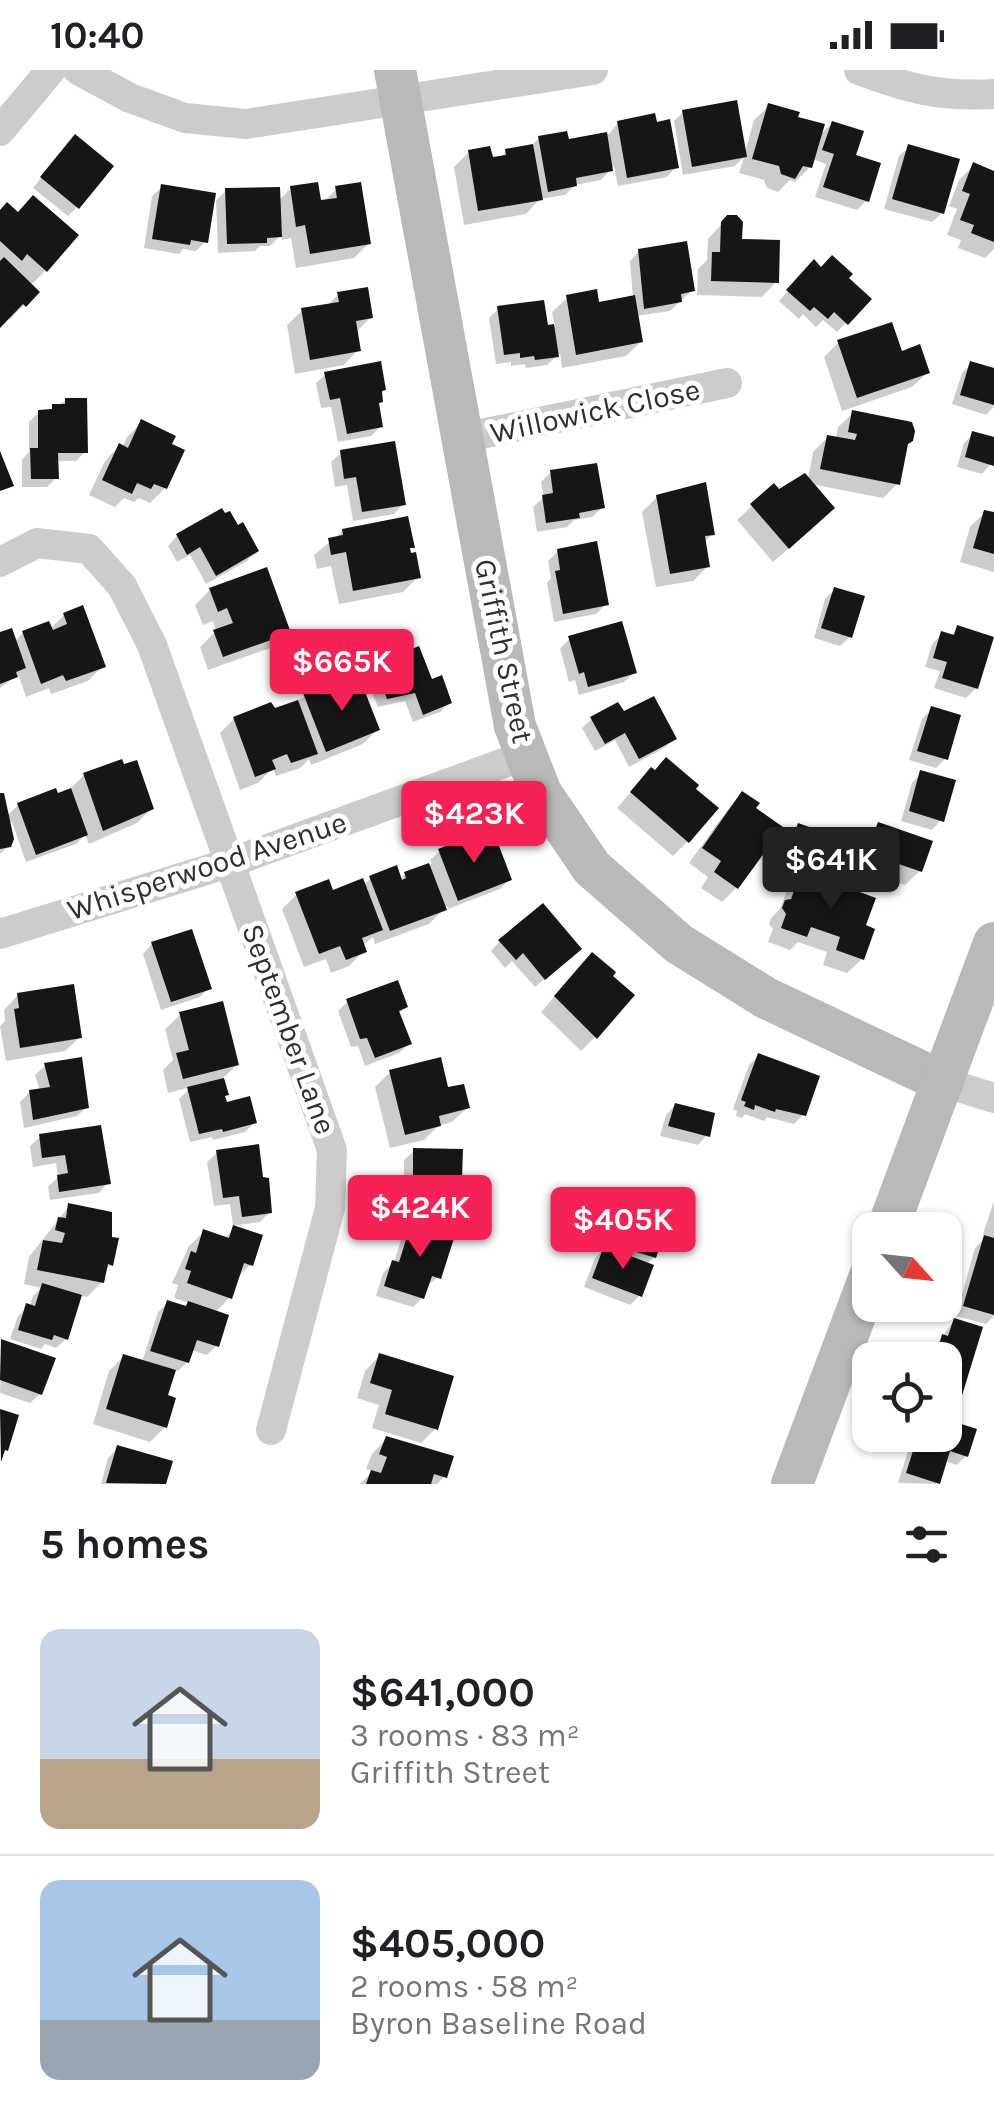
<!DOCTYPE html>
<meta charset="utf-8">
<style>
:root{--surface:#fff;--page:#f2f2f2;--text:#202124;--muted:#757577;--line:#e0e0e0;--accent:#f62255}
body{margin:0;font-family:Karla,sans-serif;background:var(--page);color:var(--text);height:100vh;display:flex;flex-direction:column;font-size:38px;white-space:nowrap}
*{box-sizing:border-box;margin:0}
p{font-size:32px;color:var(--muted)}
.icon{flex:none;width:55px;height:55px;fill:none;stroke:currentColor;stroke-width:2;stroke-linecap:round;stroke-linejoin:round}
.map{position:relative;height:1414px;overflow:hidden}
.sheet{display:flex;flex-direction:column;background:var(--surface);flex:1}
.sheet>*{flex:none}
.needle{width:65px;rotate:117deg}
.controls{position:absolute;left:852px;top:1142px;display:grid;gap:20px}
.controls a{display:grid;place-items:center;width:110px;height:110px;border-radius:20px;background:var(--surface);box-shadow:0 2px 8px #0004;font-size:50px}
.price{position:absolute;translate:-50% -85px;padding:0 22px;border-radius:10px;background:var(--accent);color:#fff;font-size:32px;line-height:65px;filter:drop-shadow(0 2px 5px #0008)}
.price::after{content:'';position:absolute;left:50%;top:60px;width:30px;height:22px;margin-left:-15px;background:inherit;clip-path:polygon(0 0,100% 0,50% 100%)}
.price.selected{background:#222;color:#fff}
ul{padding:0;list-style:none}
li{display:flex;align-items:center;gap:30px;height:250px;padding:0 40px}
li+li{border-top:2px solid var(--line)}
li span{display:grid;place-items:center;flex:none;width:280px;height:200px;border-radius:20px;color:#555}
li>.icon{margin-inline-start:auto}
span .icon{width:120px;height:120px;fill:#fffc;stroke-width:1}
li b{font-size:42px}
h2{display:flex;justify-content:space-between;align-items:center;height:120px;padding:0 40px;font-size:42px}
.status{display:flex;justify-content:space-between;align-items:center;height:70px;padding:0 50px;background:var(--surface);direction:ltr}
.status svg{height:28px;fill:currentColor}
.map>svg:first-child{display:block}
.shadow{fill:#0003}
.building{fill:#161616}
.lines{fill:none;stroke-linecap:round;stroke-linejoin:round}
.street{stroke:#ccc;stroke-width:30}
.secondary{stroke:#b9b9b9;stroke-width:42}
.labels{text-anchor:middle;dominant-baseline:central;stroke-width:10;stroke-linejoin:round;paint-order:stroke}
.street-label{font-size:30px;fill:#2f2f2f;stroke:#fff}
</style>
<div class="status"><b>10:40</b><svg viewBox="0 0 49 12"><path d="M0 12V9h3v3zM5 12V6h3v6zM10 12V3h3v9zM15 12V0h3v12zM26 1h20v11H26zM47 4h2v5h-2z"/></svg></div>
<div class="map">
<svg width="994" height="1414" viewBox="0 0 994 1414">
<rect width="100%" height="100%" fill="#fff"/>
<!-- shadow -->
<g class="shadow">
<polygon points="769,36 795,48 818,67 832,53 853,87 867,130 857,140 815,127 826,94 812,89 810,97 795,112 790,110 778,122 767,118 764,110 739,103 744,87 735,96 683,105 674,51 683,42 744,86 754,50"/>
<polygon points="618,53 655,55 676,97 667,107 618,116 614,96 601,110 575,115 565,125 540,129 526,144 464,155 454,97 469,82 491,90 499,89 506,81 530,77 539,68 566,72 609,64"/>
<polygon points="66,77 77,137 68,146 33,118"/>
<polygon points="909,77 942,143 932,152 884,139 899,86"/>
<polygon points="974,95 994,103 994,179 985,188 958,178 961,170 947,165 957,139 949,136 959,110"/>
<polygon points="162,117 206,171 196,181 183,179 179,184 144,178 152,126"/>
<polygon points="291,118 323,132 337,119 368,174 354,188 296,198 291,168 282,170 281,165 270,176 260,176 255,181 218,183 216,130 226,121 278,131"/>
<polygon points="0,143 46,200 30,216 37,222 10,249 7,247 0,254"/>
<polygon points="728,147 740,171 776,212 762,227 697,225 698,199 707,190 708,169"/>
<polygon points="639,181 692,220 670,241 636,246 641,272 626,286 562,298 560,283 547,295 526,298 525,294 511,296 511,292 496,294 489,248 498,239 546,258 555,256 552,242 567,228 597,234 633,228 630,191"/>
<polygon points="814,193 821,200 845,208 868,229 837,262 823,250 816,257 803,244 799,249 779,231"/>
<polygon points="339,224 371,247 355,263 358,280 344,295 295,304 287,255 302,241 326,237"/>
<polygon points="839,272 900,284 927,303 912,317 842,341 824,287"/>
<polygon points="971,294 994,301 994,336 986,345 952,334 962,303"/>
<polygon points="326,304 379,323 381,331 377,335 381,356 371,366 338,372 331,337 321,338 316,313"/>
<polygon points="66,330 85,382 76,391 56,391 56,408 47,417 22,417 22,390 29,382 29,352 39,342 47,342"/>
<polygon points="853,343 905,375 898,413 883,428 811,414 818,453 773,492 737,450 752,436 808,410 813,382 828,367 836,369 838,357"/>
<polygon points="142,352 165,418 150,433 139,428 134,432 124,428 115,437 89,425 105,391 119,376 122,378 127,367"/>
<polygon points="973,364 994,370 991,394 982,404 957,397 964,373"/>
<polygon points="341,383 403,434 394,444 353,451 347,415 335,417 331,392"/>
<polygon points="551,402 602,438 592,447 574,450 567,457 537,462 533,437 544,427 541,412"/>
<polygon points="657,427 712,464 703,473 708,496 693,511 656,517 642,442"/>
<polygon points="221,441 256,481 247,491 206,514 190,485 177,492 168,476 177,466"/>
<polygon points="985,442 994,445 994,502 960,492 970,457"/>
<polygon points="343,461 412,477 408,481 418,507 403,522 339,534 331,496 317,499 314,485"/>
<polygon points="558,481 606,534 596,544 554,552 547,513 551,508 548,491"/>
<polygon points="835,519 850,567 840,576 814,568 825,529"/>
<polygon points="210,520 288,562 273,577 208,600 200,577 216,561 213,551 203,555 195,535"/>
<polygon points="64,545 103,596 88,611 51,624 49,618 26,627 18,604 0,618 0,564 14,572 23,563 50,559"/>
<polygon points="958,558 976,618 966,628 934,618 940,601 925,597 932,574 942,564 949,567"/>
<polygon points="570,569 634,602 624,612 579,625 575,610 569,612 560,578"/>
<polygon points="389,582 430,612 449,633 440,642 413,652 405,631 378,637 371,620 363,623 377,660 363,674 311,695 309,689 300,698 276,706 273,698 258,713 240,720 220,663 234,649 275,641 319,620 322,626 357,612 355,609 365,599"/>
<polygon points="932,639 946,688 936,698 909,690 922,649"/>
<polygon points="623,645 674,669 664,678 629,697 615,670 595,681 582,658 592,649"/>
<polygon points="921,703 941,750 932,760 901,751 912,713"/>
<polygon points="84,705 152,738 137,753 89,774 85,765 76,774 26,792 12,752 8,753 9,775 0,784 0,726 7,746 18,735 57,726 69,720"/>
<polygon points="637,715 688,771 673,786 617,738"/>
<polygon points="743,724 736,818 722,832 701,818 708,807 689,793 728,739"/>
<polygon points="879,755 920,801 905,815 870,804 865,808 841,800 834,808 851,822 862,857 862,889 847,903 823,895 827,882 798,872 790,880 768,872 773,859 769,854 771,848 780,839 787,820 805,803 776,793 784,771 799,756 853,775 862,774"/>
<polygon points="440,781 509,810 500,819 448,839 447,836 429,854 375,874 373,867 362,876 364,881 349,896 331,903 326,889 304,897 282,839 297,824 331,823 363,816 371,808 400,810 405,804 432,794 430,790"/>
<polygon points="500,871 569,888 535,917 512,891 505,898 491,881"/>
<polygon points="152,874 209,918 200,927 161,940 143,884"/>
<polygon points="578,900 595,967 581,981 541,942"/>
<polygon points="18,925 80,967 65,981 6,991 0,956 5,951 4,940"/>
<polygon points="347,932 406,937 398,944 409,974 399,983 365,996 358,976 351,977 338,941"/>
<polygon points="180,945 237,995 222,1009 223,1027 225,1035 255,1052 245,1062 213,1070 212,1067 190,1072 179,1029 191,1017 168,1023 163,1000 173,990 165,959"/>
<polygon points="759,986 804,1044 794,1054 767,1047 764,1051 745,1044 742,1048 736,1046 737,1041 733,1039 749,995"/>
<polygon points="45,996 87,1037 77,1046 24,1058 20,1032 30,1022 40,1021 35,1005"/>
<polygon points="390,1002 446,1020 467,1038 452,1052 438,1056 424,1070 390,1078 375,1017"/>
<polygon points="675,1035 707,1065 698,1075 660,1066 666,1045"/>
<polygon points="40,1067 108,1113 99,1123 50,1130 48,1117 58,1107 56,1093 33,1097 30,1076"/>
<polygon points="414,1081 460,1110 469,1125 459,1134 431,1134 431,1139 421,1149 395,1149 395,1118 404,1109 404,1090"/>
<polygon points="217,1083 270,1142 260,1152 233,1156 230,1134 214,1136 207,1092"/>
<polygon points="994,1131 994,1246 986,1254 956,1246 975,1178 987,1166 983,1164"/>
<polygon points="69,1136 111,1194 104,1201 102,1212 87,1227 79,1225 66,1269 56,1278 45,1274 41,1279 10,1269 18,1246 29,1237 33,1226 41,1218 24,1214 29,1187"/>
<polygon points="638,1152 654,1187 646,1195 640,1225 630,1235 584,1217 595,1188 605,1179 620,1185 628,1162"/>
<polygon points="413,1154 439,1207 426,1216 422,1228 413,1237 376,1226 383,1203 394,1192 403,1164"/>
<polygon points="234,1159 251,1194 236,1209 230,1227 215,1243 217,1275 207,1285 191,1280 187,1292 178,1301 173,1300 165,1327 165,1357 150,1372 93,1354 109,1301 124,1286 142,1292 158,1242 167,1233 184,1238 189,1233 174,1228 178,1215 172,1213 189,1176 204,1162 224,1169"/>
<polygon points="954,1250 958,1330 947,1341 966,1386 957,1395 944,1391 936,1414 898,1413 913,1365 945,1365 945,1290 936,1290 938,1283 932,1281"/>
<polygon points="2,1271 40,1324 30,1333 0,1323"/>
<polygon points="379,1286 436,1358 421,1373 372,1358 379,1335 357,1328 365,1301"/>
<polygon points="386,1369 444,1407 437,1414 360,1414 373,1401 366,1399 372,1384"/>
<polygon points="118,1378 170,1393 164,1414 101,1414 108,1388"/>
</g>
<!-- building -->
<g class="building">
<polygon points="737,30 747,87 692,97 682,40"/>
<polygon points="768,33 800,42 798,47 825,54 812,98 803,96 795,109 781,104 779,96 752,89"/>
<polygon points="655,43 657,52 670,49 679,98 627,108 617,51"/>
<polygon points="832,51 864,61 856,85 881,93 869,132 823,117 834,84 822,80"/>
<polygon points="567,61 569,69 607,62 613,101 576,108 577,116 548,122 538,66"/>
<polygon points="75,64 114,96 79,139 40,107"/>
<polygon points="533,74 543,130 478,141 468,80 490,76 493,87 506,85 505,79"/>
<polygon points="908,74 960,89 944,144 892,129"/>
<polygon points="973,92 994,101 994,172 971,163 974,155 960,150 970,124 962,121"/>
<polygon points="318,112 321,130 337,128 335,116 361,112 371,174 310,184 305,155 296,157 290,116"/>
<polygon points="161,114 216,123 208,173 191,170 190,175 152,169"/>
<polygon points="280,117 282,167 267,168 267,173 227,174 225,118"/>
<polygon points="33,125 79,165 47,202 27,184 22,191 0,171 0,140 7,132 18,142"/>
<polygon points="727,145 737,145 743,152 742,169 780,170 779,213 711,211 712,182 720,182 721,152"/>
<polygon points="687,171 695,221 681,224 682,232 644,239 638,179"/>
<polygon points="832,185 853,204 849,208 872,229 848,255 834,242 828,249 814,237 810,241 786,220 814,189 821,197"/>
<polygon points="4,187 40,222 26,237 23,234 0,258 0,191"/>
<polygon points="368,217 373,248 356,251 361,281 310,290 301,238 339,232 337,222"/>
<polygon points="597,219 599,232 635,225 643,272 576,285 566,225"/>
<polygon points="544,230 548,255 554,254 559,287 535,290 534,286 520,288 520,283 504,285 497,236"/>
<polygon points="892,252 902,281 920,274 930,303 857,328 837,270"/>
<polygon points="381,291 386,320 382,321 383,332 379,333 383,357 347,364 340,328 330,330 324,302"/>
<polygon points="970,291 994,298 994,335 960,325"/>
<polygon points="65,328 87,328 88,383 58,383 59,409 31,409 30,378 38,378 38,340 52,339 52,334 65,334"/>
<polygon points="852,340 912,352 915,361 913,371 908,374 900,415 820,399 827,365 855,370 857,364 848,362"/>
<polygon points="141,349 176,366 172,374 185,380 167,419 154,414 151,419 137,413 132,424 102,410 119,373 128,378"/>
<polygon points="972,361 994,367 994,396 965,387"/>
<polygon points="395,371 406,435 362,442 356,407 344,409 340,380"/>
<polygon points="0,381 14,416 0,421"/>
<polygon points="597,393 605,438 579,443 580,448 546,453 542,425 553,423 550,400"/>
<polygon points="805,403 835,438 789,479 750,434 774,413 779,419"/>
<polygon points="706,412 715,465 705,466 710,497 670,504 656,425"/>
<polygon points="222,438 225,443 230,441 238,455 243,452 259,481 216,506 200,477 187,485 176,464"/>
<polygon points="984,440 994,442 994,484 973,478"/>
<polygon points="408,446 415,478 410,478 411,483 416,482 421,508 353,521 346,482 331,485 328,468 343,465 342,459"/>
<polygon points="597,471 609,535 563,544 555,501 560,500 557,479"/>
<polygon points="267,497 291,563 223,587 213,560 233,553 227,538 218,542 209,518"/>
<polygon points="834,517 865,526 852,568 821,558"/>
<polygon points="83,535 106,597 66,611 63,605 41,614 22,561 49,551 53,560 67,554 63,543"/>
<polygon points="622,551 637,603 588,617 584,602 579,604 568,566"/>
<polygon points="957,555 994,567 978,619 942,608 947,592 933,588 941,561 954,565"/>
<polygon points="12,558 26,598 16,602 18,607 0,614 0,562"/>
<polygon points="404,574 407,581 419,576 432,609 442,605 452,633 423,645 415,623 387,629 381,612 371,616 363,597 390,587 388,580"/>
<polygon points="360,609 380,660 326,682 303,623 321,617 323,623"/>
<polygon points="654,626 677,669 639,689 625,663 605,674 590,647 618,632 624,641"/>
<polygon points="298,630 318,684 291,693 287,684 272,690 276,699 255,707 233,647 271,632 275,638"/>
<polygon points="931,636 961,645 948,690 917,681"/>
<polygon points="666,687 699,715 696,719 719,738 689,773 630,722 651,697 655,700"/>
<polygon points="122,689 124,694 137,690 154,739 103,761 83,703"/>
<polygon points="920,700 956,710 944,752 909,741"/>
<polygon points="56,718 58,723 71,718 88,765 36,785 17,733"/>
<polygon points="742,721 760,733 756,738 783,757 738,819 714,802 721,791 702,778"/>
<polygon points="0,723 4,723 14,769 11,777 0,779"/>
<polygon points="878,752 933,771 922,802 884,789 882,795 851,785 847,798 789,779 798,753 854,773 855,769 870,774"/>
<polygon points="479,767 481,773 496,768 512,810 458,831 438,779 466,768 468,772"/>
<polygon points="429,793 447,840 390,861 369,806 397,795 402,810 406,808 404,802"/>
<polygon points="824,801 856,813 854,820 876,828 866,855 875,859 864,890 836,880 840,867 811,857 807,867 781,858 786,844 782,838 785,830 791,829 801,803 821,810"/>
<polygon points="363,808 383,860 362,868 367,882 346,890 340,876 319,884 295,822 329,809 333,820"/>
<polygon points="543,833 582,879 545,910 523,883 516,890 498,870"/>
<polygon points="192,859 212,919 171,932 151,872"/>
<polygon points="592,882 616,902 613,906 635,925 597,969 554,926"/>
<polygon points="398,910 408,937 399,941 412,974 375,988 367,968 360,969 346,929"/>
<polygon points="74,914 82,968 20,978 14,939 19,938 17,923"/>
<polygon points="223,931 239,995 183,1009 176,983 189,980 179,942"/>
<polygon points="758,983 820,1006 806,1046 776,1039 775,1042 755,1035 754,1040 744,1036 746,1032 741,1030"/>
<polygon points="82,987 89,1038 33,1050 29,1020 50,1017 44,993"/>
<polygon points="441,987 448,1017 464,1014 470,1038 439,1046 441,1056 405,1065 389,1000"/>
<polygon points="224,1008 229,1025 225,1026 227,1032 250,1026 257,1053 223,1062 222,1059 199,1064 187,1017"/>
<polygon points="675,1033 715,1043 710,1067 668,1056"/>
<polygon points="101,1055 111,1114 59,1122 57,1105 68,1103 65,1085 42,1088 39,1064"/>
<polygon points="259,1074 263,1107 269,1108 272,1143 242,1147 239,1126 223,1128 216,1080"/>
<polygon points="413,1078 463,1079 462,1108 472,1107 471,1126 433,1125 433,1140 403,1140 404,1105 413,1106"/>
<polygon points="68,1133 112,1142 112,1167 119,1168 113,1196 108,1194 104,1213 37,1200 43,1170 62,1173 65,1163 55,1160 58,1147 66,1148"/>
<polygon points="637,1149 666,1158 656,1188 627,1179"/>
<polygon points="412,1151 455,1165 441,1209 432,1206 424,1229 384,1216 392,1190 399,1192"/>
<polygon points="233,1155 263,1165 253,1196 244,1193 232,1229 187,1213 191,1201 185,1199 191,1181 196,1183 203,1159 229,1168"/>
<polygon points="984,1165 994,1168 994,1245 963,1236"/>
<polygon points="604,1176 654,1195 642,1227 592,1208"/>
<polygon points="42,1213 82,1225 68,1270 54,1265 52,1270 18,1260 26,1233 35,1236"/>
<polygon points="167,1230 186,1236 188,1231 229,1245 219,1277 197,1270 189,1293 150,1281"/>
<polygon points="954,1248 983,1257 960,1332 945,1327 945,1290 941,1290 946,1274 940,1272 942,1264 948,1266"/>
<polygon points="1,1269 56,1288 42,1325 0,1310"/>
<polygon points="379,1283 454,1306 438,1360 385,1344 392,1320 370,1313"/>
<polygon points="123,1284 176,1300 168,1325 176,1328 167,1358 106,1339"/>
<polygon points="945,1337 962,1342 958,1353 977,1359 968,1387 950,1381 940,1414 906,1403 918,1365 945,1365"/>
<polygon points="0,1339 19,1345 8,1381 5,1380 1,1392"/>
<polygon points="386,1366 454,1386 447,1408 434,1404 431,1414 366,1414 371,1400 381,1403 387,1387 379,1384"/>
<polygon points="117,1375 173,1391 166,1414 106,1413"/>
</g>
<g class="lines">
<!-- street -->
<g class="street">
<polyline points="78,0 130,28 185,48 246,54 593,0"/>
<path d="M 859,0 C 909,19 940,27 994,24"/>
<polyline points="0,61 51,0"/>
<polyline points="462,368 727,313"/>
<polyline points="0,492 37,473 89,479 122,516 152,575 332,1080 330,1138 271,1360"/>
<polyline points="0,864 229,793 526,685"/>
<polyline points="943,1012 994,1028"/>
</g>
<!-- secondary -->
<g class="secondary">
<polyline points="395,0 515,656 541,723 592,798 679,874 766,928 943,1012"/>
<polyline points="887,1160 994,873"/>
<polyline points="792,1414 870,1206"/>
</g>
</g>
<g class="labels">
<!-- street labels -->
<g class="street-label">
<text transform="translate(595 341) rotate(-12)">Willowick Close</text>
<text transform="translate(504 581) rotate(78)">Griffith Street</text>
<text transform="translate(207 796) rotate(-18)">Whisperwood Avenue</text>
<text transform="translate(289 959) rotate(70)">September Lane</text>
</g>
</g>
</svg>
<div class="controls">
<a><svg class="needle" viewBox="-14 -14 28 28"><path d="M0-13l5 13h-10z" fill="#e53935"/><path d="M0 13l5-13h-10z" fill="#757577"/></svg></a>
<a><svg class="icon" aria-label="locate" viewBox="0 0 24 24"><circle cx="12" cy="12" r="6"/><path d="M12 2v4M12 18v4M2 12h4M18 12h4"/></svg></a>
</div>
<b class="price" style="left:342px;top:644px">$665K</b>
<b class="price" style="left:474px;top:796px">$423K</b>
<b class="price selected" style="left:831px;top:842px">$641K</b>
<b class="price" style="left:420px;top:1190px">$424K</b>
<b class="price" style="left:623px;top:1202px">$405K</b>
</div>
<section class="sheet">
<h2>5 homes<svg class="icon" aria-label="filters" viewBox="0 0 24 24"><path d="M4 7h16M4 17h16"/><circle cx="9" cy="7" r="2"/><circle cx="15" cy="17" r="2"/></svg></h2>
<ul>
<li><span style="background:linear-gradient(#c9d6e8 65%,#b9a48a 0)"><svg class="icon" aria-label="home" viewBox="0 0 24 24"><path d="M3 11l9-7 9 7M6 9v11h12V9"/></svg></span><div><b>$641,000</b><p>3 rooms · 83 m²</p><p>Griffith Street</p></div></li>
<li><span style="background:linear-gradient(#a9c7e8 70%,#9aa5b1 0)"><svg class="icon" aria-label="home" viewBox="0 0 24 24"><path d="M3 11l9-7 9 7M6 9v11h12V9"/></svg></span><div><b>$405,000</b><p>2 rooms · 58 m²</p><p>Byron Baseline Road</p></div></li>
</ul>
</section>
